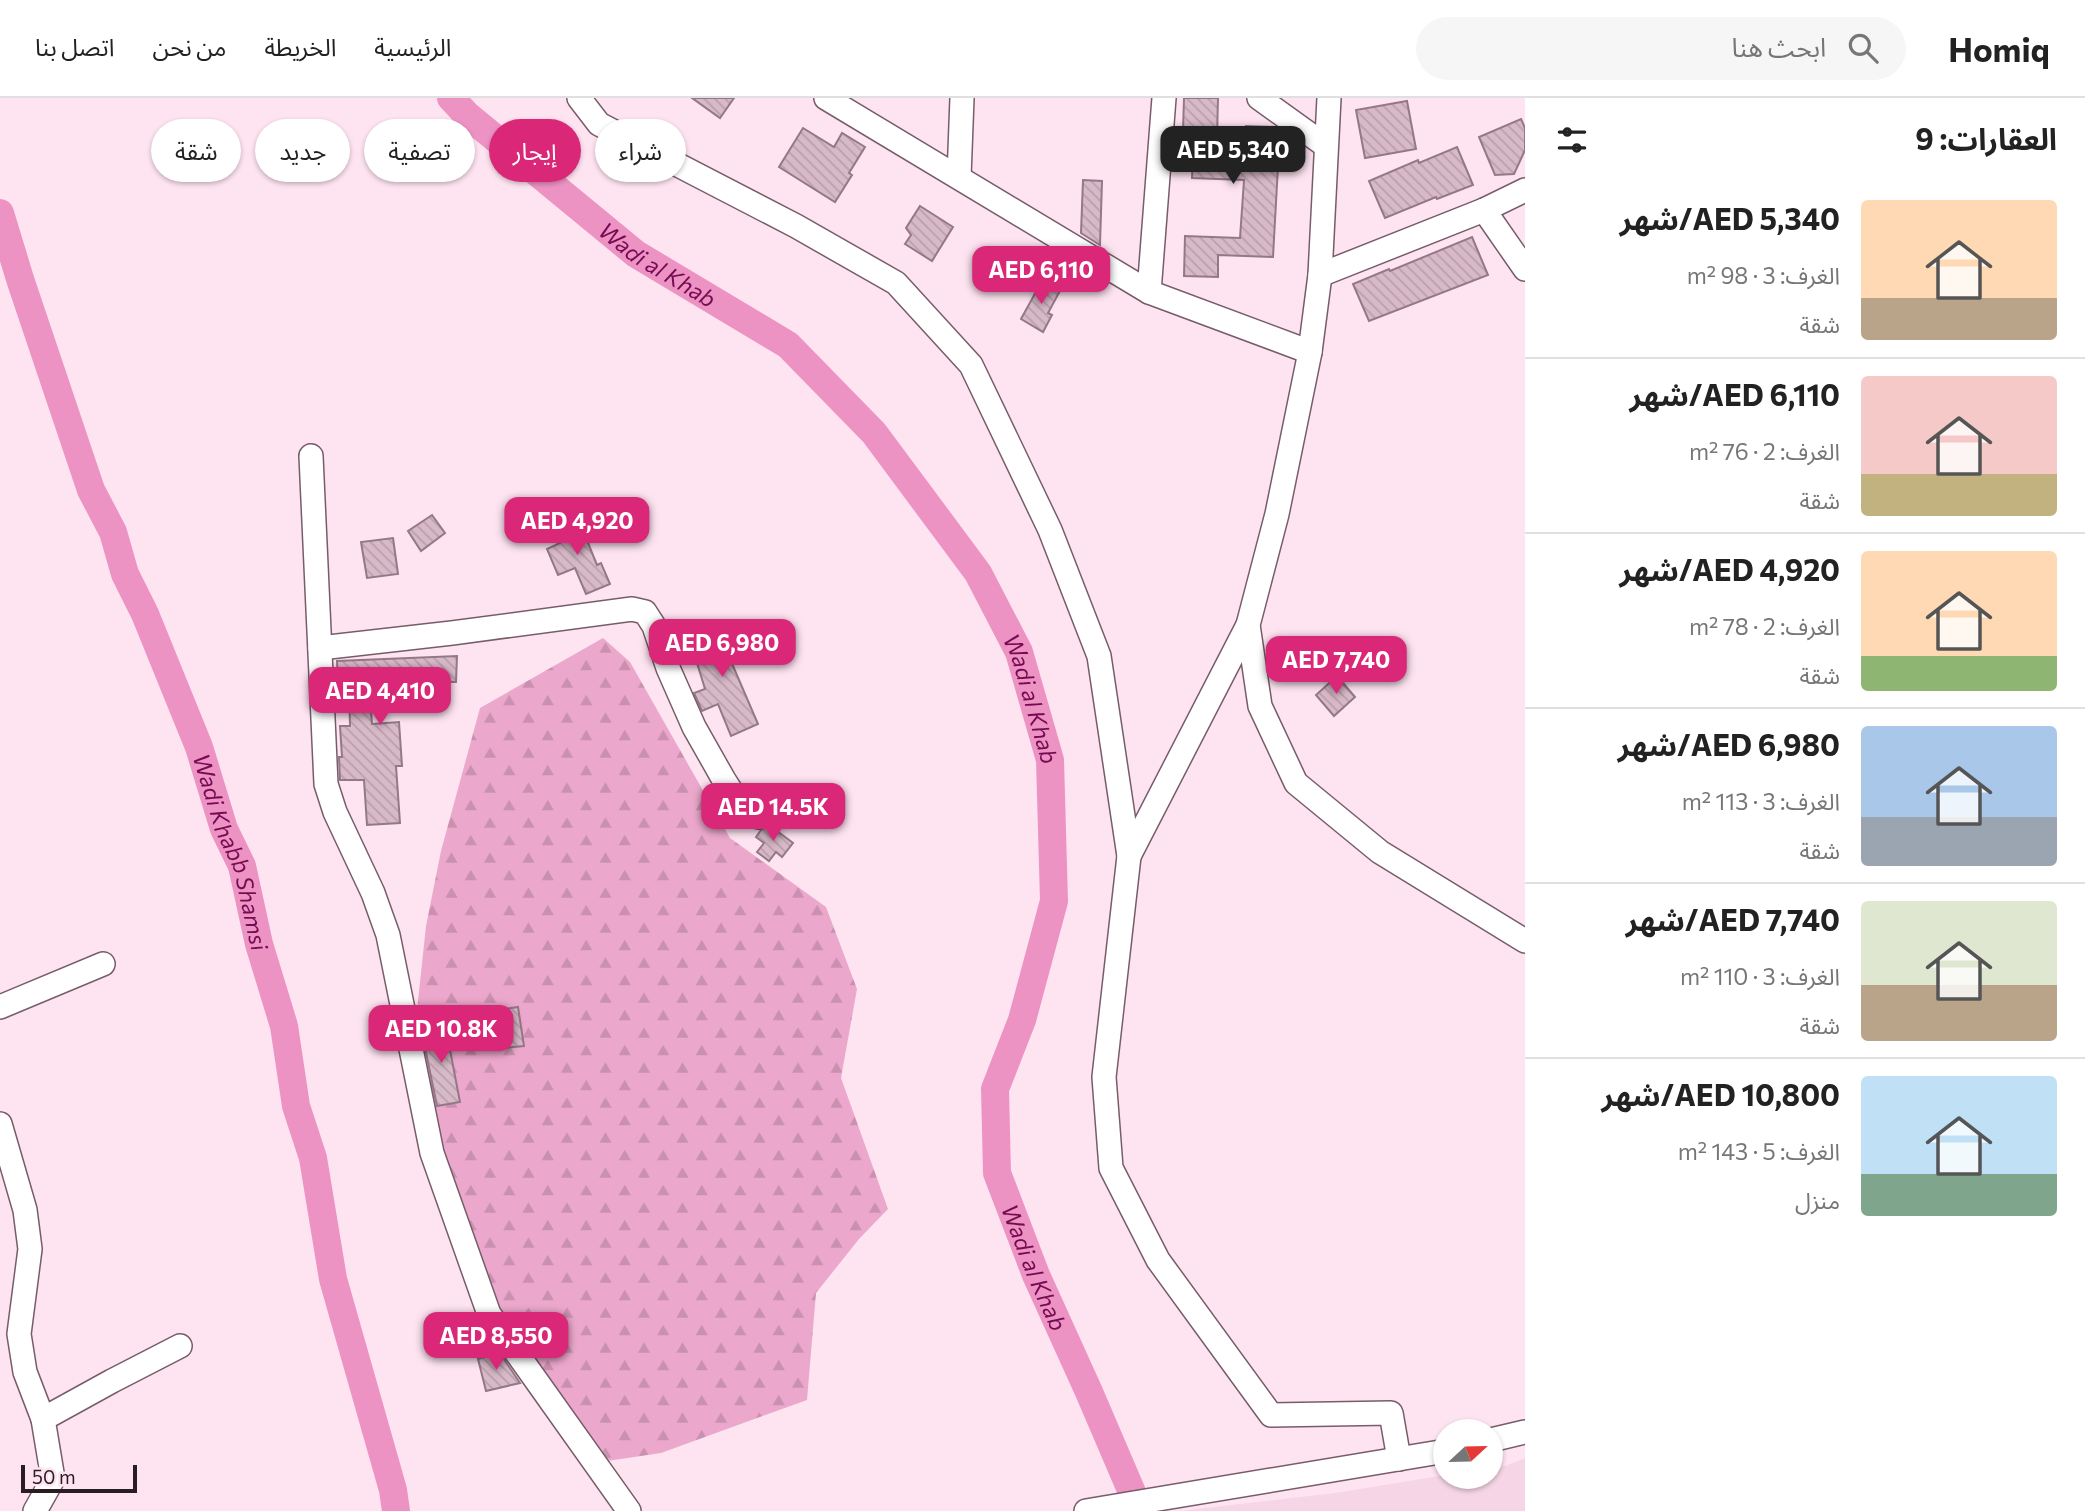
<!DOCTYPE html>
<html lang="ar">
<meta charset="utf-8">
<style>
:root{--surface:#fff;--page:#f6f6f6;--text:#222;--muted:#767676;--line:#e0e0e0;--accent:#db2777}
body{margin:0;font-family:Commissioner,"Noto Sans Arabic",sans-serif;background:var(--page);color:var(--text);direction:rtl;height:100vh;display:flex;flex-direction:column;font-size:26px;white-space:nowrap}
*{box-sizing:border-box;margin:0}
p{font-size:23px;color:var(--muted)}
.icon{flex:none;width:38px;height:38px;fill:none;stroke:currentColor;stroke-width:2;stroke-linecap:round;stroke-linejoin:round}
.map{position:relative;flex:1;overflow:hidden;direction:ltr}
.sheet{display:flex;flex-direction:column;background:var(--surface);width:560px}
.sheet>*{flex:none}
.guide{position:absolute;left:21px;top:21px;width:665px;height:63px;direction:rtl;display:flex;gap:14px}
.needle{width:46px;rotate:68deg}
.tools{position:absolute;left:1433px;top:1321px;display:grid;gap:14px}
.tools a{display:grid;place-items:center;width:70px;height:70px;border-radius:50%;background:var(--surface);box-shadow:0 2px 5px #0004;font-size:35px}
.scale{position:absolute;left:21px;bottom:18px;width:116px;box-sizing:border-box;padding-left:7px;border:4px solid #291d23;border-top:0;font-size:19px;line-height:24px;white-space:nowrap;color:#291d23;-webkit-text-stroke:5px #fee4f1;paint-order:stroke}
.price{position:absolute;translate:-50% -60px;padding:0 16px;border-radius:14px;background:var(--accent);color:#fff;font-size:23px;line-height:46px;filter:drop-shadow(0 2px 4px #0008)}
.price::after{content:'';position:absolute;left:50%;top:42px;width:21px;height:16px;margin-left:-10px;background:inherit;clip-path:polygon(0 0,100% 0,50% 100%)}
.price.current{background:#222;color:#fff}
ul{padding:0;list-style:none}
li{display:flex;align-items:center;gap:21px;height:175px;padding:0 28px}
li+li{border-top:2px solid var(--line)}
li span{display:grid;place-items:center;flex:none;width:196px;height:140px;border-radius:7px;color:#555}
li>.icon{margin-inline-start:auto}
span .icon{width:84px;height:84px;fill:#fffc;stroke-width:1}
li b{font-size:30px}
h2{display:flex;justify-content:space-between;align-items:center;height:84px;padding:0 28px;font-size:30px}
.chip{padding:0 24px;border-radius:32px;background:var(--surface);box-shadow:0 2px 5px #0004;font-size:24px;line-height:63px}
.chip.current{background:var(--accent);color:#fff}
header{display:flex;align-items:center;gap:42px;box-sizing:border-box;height:98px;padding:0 35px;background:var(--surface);border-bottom:2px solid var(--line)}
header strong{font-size:33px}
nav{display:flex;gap:38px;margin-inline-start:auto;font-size:24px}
.search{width:490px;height:63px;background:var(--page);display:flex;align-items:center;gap:18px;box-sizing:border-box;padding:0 24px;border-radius:38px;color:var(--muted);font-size:26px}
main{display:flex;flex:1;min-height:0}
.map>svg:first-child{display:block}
.built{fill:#f6d6e6}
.forest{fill:url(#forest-firs)}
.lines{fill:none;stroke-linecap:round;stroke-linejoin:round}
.river{stroke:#ed93c4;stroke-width:28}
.building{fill:url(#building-back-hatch);stroke:#957887;stroke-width:2}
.minor-casing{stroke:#775c6a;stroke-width:26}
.minor{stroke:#fff;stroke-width:23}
.labels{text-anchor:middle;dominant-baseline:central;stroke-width:6;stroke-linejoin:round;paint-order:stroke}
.water-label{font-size:23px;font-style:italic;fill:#770b53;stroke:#fee4f1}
</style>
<header>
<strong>Homiq</strong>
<div class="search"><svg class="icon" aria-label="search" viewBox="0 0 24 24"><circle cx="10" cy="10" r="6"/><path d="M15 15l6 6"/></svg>ابحث هنا</div>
<nav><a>الرئيسية</a><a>الخريطة</a><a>من نحن</a><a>اتصل بنا</a></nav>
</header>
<main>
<section class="sheet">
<h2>العقارات: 9<svg class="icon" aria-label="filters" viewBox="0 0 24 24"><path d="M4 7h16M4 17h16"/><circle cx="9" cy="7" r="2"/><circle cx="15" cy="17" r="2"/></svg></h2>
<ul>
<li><span style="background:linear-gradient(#ffd9b3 70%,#b9a48a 0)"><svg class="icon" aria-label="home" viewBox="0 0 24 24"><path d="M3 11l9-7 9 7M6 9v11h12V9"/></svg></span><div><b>AED 5,340/شهر</b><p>الغرف: 3 · 98 m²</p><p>شقة</p></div></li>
<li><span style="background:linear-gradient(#f6c9c9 70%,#c2b280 0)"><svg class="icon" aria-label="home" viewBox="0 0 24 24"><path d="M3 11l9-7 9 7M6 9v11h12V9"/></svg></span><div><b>AED 6,110/شهر</b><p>الغرف: 2 · 76 m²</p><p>شقة</p></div></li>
<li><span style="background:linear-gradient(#ffd9b3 75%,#8fb573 0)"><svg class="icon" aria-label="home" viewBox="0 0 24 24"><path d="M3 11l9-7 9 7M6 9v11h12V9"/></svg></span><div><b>AED 4,920/شهر</b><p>الغرف: 2 · 78 m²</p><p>شقة</p></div></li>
<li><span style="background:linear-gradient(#a9c7e8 65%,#9aa5b1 0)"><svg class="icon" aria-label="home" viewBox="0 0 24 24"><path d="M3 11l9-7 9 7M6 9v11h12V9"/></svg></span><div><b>AED 6,980/شهر</b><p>الغرف: 3 · 113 m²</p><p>شقة</p></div></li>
<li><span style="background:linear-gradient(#dfe7d0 60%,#b9a48a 0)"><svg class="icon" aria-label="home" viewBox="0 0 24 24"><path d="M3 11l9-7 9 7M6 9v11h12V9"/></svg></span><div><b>AED 7,740/شهر</b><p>الغرف: 3 · 110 m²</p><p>شقة</p></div></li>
<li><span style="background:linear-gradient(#bfe0f5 70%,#7fa58c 0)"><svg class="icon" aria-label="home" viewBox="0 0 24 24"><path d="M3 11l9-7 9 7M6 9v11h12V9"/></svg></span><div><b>AED 10,800/شهر</b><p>الغرف: 5 · 143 m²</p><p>منزل</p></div></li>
</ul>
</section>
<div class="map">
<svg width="1525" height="1413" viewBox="0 0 1525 1413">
<defs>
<pattern id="forest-firs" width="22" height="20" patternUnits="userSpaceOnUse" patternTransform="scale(1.75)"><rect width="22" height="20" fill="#eca8cc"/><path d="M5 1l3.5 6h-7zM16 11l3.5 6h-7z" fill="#ca90af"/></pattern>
<pattern id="building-back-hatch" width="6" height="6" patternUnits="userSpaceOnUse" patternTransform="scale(1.75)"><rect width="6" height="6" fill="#d8b9c8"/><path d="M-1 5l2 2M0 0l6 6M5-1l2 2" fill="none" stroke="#b99fac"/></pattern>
</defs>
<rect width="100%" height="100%" fill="#fee4f1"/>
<!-- built -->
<polygon class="built" points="1525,1360 1525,1413 1180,1413 1335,1395 1445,1377 1446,1379 1491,1379 1491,1370 1505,1368"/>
<!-- forest -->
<polygon class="forest" points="603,540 630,564 730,740 826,809 857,891 841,980 888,1111 859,1141 816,1195 807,1302 661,1355 587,1366 482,1214 426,1052 415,931 426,828 441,753 480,610"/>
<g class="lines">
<!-- river -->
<g class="river">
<path id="s1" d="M 451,0 L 467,17 L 636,156 L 788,247 L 874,335 L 978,475 L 1019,554 L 1050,662 L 1054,803 L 1022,922 L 995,991 L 997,1075 L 1036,1177 L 1089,1294 L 1140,1413"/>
<path id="s2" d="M 0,115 L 20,181 L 91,392 L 113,434 L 125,476 L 145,516 L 199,649 L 224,731 L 242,768 L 259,846 L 284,928 L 296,1008 L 313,1060 L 333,1181 L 393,1392 L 396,1413"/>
</g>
</g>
<!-- building -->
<g class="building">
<polygon points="692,0 734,0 720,20"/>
<polygon points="1184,0 1218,0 1217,41 1246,42 1246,28 1275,29 1280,32 1273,159 1218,157 1218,179 1184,178 1185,138 1240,140 1244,82 1192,80 1194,32 1183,32"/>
<polygon points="1407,3 1416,51 1365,60 1356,12"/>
<polygon points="1521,21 1525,30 1525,52 1514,76 1495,77 1479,39"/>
<polygon points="803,30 834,49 842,35 865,49 849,75 852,77 835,104 779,69"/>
<polygon points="1457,49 1473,87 1437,101 1436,99 1385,120 1369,83 1418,62 1419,65"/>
<polygon points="1083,82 1102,83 1100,147 1081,135"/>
<polygon points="920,108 953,129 932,163 905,146 911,137 906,130"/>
<polygon points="1472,139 1488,177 1369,223 1353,186 1389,171 1390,173"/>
<polygon points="1043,181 1061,191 1048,215 1052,217 1043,234 1021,221"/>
<polygon points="432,417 445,435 421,453 408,433"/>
<polygon points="572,420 579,437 584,435 597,467 601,465 610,486 586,496 575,470 558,477 547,451 560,445 553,428"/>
<polygon points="393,440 398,476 367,480 361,444"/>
<polygon points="728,527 738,558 730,561 758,626 731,638 718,606 702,613 694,595 705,591 689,539"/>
<polygon points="457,558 456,584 395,583 396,599 370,600 372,626 399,624 402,668 396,668 400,725 367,727 364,682 340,682 339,659 342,659 340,628 350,628 349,588 338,589 337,563"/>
<polygon points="1337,578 1355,599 1334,618 1316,597"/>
<polygon points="769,727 793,745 782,759 776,754 769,763 757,754 764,745 756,739 761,732"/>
<polygon points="518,909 524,948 504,950 499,912"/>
<polygon points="445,926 460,1004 437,1008 421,930"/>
<polygon points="499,1254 520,1285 486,1293 478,1261"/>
</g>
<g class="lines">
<!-- minor casing -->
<g class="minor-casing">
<g id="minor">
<polyline points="579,0 599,26 796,128 896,185 971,267 1050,432 1099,558 1129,758 1104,979 1111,1070 1158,1162 1271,1317 1391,1315 1399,1361"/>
<polyline points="826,0 1149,194 1310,254"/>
<polyline points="1259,0 1326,48"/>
<polyline points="1329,0 1320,177 1310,254 1277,416 1248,527 1260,608 1296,685 1380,754 1525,843"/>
<polyline points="959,79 962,0"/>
<polyline points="1484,112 1525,171"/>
<polyline points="1320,177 1484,112 1525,92"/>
<polyline points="1149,194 1164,0"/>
<polyline points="311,358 326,686 335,714 373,795 388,837 432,1055 489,1216 629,1413"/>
<polyline points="320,550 452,535 632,511 645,514 654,528 668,570 694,629 724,682 736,701 758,719"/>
<polyline points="1129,758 1248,527"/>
<polyline points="0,909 103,866"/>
<polyline points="0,1026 25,1112 30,1151 19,1236 25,1274 43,1321 53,1381 35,1413"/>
<polyline points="43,1321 112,1283 180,1248"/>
<polyline points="1491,1342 1525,1334"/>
<polyline points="1086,1413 1446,1353"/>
</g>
</g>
<!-- minor -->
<use href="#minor" class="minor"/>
</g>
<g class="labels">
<!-- water labels -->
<g class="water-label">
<text stroke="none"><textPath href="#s1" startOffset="266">Wadi al Khab</textPath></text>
<text stroke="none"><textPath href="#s1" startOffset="854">Wadi al Khab</textPath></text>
<text stroke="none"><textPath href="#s2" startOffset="681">Wadi Khabb Shamsi</textPath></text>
<text stroke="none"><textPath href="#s1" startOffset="1442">Wadi al Khab</textPath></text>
</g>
</g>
</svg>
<div class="tools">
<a><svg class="needle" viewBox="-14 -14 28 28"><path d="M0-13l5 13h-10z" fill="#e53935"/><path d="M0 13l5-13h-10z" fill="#767676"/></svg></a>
</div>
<div class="scale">50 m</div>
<b class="price current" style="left:1233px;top:88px">AED 5,340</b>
<b class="price" style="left:1041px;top:208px">AED 6,110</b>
<b class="price" style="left:577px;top:459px">AED 4,920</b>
<b class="price" style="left:722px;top:581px">AED 6,980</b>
<b class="price" style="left:1336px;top:598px">AED 7,740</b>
<b class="price" style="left:380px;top:629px">AED 4,410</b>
<b class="price" style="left:773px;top:745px">AED 14.5K</b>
<b class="price" style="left:441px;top:967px">AED 10.8K</b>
<b class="price" style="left:496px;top:1274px">AED 8,550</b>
<div class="guide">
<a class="chip">شراء</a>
<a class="chip current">إيجار</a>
<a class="chip">تصفية</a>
<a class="chip">جديد</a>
<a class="chip">شقة</a>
</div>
</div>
</main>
